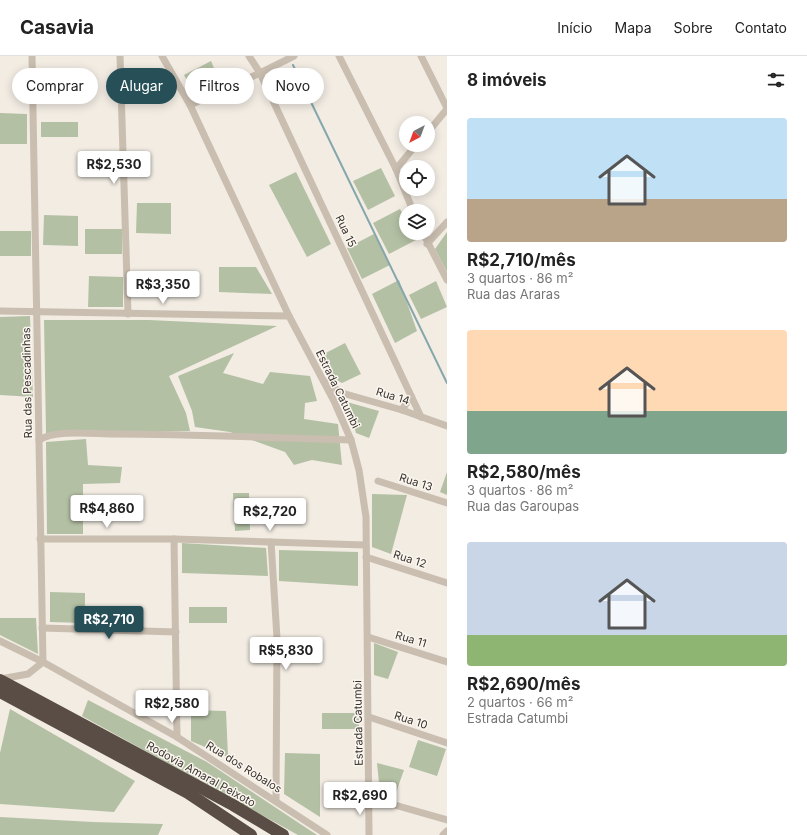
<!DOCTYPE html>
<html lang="pt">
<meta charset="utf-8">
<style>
:root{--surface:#fff;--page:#f6f6f6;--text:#222;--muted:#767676;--line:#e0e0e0;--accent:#264f57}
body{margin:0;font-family:Inter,sans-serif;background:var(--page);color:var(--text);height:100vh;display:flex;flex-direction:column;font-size:15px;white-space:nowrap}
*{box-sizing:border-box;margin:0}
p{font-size:13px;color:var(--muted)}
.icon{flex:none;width:22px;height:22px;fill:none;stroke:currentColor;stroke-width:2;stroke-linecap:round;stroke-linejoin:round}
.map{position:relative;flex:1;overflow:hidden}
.panel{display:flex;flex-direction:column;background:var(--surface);width:360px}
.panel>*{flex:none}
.guide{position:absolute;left:12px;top:12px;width:375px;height:36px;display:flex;gap:8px}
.needle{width:26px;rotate:221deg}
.controls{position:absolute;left:399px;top:60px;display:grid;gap:8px}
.controls a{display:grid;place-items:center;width:36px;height:36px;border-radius:50%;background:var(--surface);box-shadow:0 2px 10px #0003;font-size:20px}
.price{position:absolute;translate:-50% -34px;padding:0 9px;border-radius:4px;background:#fff;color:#222;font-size:13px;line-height:26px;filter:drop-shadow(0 1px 2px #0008)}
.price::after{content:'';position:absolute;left:50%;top:24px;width:12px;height:9px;margin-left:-6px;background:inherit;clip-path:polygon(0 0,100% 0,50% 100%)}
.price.active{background:var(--accent);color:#fff}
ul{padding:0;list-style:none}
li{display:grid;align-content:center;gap:8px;height:212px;padding:0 20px}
li span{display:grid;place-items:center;height:124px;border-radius:4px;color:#555}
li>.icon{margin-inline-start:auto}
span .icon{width:72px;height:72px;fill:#fffc;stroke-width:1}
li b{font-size:17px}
h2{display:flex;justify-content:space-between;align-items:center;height:48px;padding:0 20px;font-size:17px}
.chip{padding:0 14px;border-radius:18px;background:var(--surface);box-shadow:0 2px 10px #0003;font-size:14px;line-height:36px}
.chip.active{background:var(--accent);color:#fff}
header{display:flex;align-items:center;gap:24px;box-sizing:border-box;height:56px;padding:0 20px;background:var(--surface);border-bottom:1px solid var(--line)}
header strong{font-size:19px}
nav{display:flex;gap:22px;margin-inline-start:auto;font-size:14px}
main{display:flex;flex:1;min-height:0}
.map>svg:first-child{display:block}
.green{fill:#b4c0a4}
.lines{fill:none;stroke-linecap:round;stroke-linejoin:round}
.stream{stroke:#85a7ac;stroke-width:2}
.street{stroke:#c9beb0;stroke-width:7}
.highway{stroke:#594d45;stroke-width:12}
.labels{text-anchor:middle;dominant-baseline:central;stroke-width:3;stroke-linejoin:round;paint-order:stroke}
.street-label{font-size:11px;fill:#39322d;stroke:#faf6ef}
</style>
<header>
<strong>Casavia</strong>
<nav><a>Início</a><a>Mapa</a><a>Sobre</a><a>Contato</a></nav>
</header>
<main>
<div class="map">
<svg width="447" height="779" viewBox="0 0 447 779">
<rect width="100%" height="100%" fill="#f2ece3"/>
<!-- green -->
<g class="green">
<polygon points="211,5 221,29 195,39 184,19"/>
<polygon points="0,57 27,58 27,88 0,88"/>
<rect x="41" y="66" width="37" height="15"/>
<polygon points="381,112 395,140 368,154 353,125"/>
<polygon points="296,116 331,188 307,201 269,129"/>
<polygon points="137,147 171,147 171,178 136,177"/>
<polygon points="400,153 406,164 406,177 413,177 416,184 389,198 373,167"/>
<polygon points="44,159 78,160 78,190 43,189"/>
<rect x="85" y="173" width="37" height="25"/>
<rect x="0" y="175" width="31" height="25"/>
<polygon points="447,176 447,216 435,193"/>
<polygon points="374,178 390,209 362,223 347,192"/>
<polygon points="219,211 256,211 272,238 219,236"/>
<polygon points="89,220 123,221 123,251 88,251"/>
<polygon points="399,224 417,275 395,287 372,238"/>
<polygon points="436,225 447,251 421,263 409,239"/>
<polygon points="30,260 33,341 0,339 0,261"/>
<polygon points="44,264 149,264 277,270 169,320 186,357 190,375 46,377"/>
<polygon points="345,287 361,318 342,327 331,321 318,301"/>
<polygon points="234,297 223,317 263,328 270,316 310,320 317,345 305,347 304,363 338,368 342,409 312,404 294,409 285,396 230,376 195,371 192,355 178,320"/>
<polygon points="347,346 379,355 369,382 356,377"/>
<polygon points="86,383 88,409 122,411 120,427 83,428 83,478 47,478 46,386"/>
<polygon points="447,416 447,439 440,436"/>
<polygon points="233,437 249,437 250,474 235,475"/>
<polygon points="372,438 407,439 391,498 372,491"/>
<polygon points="182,487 266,492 268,520 182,517"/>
<polygon points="279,494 358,496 358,530 279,525"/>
<polygon points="50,536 85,537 85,567 50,566"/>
<rect x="189" y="551" width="38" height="16"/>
<polygon points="0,562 36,562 38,598 0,579"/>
<polygon points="282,583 320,583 320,599 283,599"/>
<polygon points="374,587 398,596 388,623 374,619"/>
<polygon points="88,644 207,706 317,779 298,779 82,660"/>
<polygon points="10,653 135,725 114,756 0,748 0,697"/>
<polygon points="191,654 226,655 228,701 191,685"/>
<rect x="322" y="657" width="37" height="16"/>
<polygon points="418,684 446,693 437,720 409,711"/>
<polygon points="285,697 320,698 320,761 284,738"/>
<polygon points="377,707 404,714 394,742 380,737"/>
<polygon points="0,761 93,766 163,768 158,779 0,779"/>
</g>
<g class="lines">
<!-- stream -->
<polyline class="stream" points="293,9 447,327"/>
<!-- street -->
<g class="street">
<polyline points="120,0 128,258"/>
<polyline points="162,0 190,49 289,260 334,345 351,384 359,414 366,461 369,779"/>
<polyline points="249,0 260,17 421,361"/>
<polyline points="339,0 396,113 413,155"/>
<polyline points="421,0 447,52"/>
<polyline points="190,49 260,17 294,0"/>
<polyline points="428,76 447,53"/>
<polyline points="396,113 416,89"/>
<polyline points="423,177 447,224"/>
<polyline points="427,188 447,166"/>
<polyline points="0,255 289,260"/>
<polyline points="324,325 342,337 402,354 447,370"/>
<polyline points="402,354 411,340"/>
<path d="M 39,384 C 55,373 95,378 114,378 C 193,378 272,382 351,384"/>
<polyline points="378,425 447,447"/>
<polyline points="40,483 174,483 365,489"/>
<polyline points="174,483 177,681"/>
<polyline points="271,486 277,582 276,744"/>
<polyline points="366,501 447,527"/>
<polyline points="42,572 176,576"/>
<polyline points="368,581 447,606"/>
<polyline points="0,585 43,606 177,681 327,779"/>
<polyline points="0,623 28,618 43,606 32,0"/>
<polyline points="369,661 447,687"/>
<polyline points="370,742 447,764"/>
<polyline points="443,779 447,775"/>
</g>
<!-- highway -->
<g class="highway">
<polyline points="0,624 233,749 283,779"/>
<polyline points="0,636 188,737 251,779"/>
</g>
</g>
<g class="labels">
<!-- street labels -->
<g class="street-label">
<text transform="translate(346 175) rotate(65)">Rua 15</text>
<text transform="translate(27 327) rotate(-91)">Rua das Pescadinhas</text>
<text transform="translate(338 333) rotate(64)">Estrada Catumbi</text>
<text transform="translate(393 340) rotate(17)">Rua 14</text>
<text transform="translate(416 426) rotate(18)">Rua 13</text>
<text transform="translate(410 503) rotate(18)">Rua 12</text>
<text transform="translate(411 583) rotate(17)">Rua 11</text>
<text transform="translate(411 664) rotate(18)">Rua 10</text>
<text transform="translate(358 667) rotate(-91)">Estrada Catumbi</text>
<text transform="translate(244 711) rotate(32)">Rua dos Robalos</text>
<text transform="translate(201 718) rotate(29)">Rodovia Amaral Peixoto</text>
</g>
</g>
</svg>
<div class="controls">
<a><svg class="needle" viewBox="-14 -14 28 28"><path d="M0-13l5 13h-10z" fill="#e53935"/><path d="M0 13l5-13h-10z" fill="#767676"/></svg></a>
<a><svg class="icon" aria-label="locate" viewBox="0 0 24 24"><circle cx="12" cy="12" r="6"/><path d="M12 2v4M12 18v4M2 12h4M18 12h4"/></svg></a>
<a><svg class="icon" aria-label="layers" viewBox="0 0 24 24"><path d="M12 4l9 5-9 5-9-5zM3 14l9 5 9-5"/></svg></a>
</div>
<b class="price" style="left:114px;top:129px">R$2,530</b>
<b class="price" style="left:163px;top:249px">R$3,350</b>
<b class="price" style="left:107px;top:473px">R$4,860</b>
<b class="price" style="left:270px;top:476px">R$2,720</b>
<b class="price active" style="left:109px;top:584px">R$2,710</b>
<b class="price" style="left:286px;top:615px">R$5,830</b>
<b class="price" style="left:172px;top:668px">R$2,580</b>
<b class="price" style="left:360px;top:760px">R$2,690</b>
<div class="guide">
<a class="chip">Comprar</a>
<a class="chip active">Alugar</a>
<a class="chip">Filtros</a>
<a class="chip">Novo</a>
</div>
</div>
<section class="panel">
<h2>8 imóveis<svg class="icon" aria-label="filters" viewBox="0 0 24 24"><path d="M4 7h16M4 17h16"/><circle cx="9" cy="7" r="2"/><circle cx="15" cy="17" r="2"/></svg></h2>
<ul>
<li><span style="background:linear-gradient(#bfe0f5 65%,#b9a48a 0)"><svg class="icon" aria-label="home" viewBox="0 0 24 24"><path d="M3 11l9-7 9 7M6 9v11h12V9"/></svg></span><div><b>R$2,710/mês</b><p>3 quartos · 86 m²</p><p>Rua das Araras</p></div></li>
<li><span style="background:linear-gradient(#ffd9b3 65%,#7fa58c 0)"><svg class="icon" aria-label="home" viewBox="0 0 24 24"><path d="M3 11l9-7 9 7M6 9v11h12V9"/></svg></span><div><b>R$2,580/mês</b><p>3 quartos · 86 m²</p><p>Rua das Garoupas</p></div></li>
<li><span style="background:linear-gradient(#c9d6e8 75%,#8fb573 0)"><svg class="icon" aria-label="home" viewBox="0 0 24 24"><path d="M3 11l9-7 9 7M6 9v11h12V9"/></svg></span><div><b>R$2,690/mês</b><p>2 quartos · 66 m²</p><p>Estrada Catumbi</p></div></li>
</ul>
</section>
</main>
